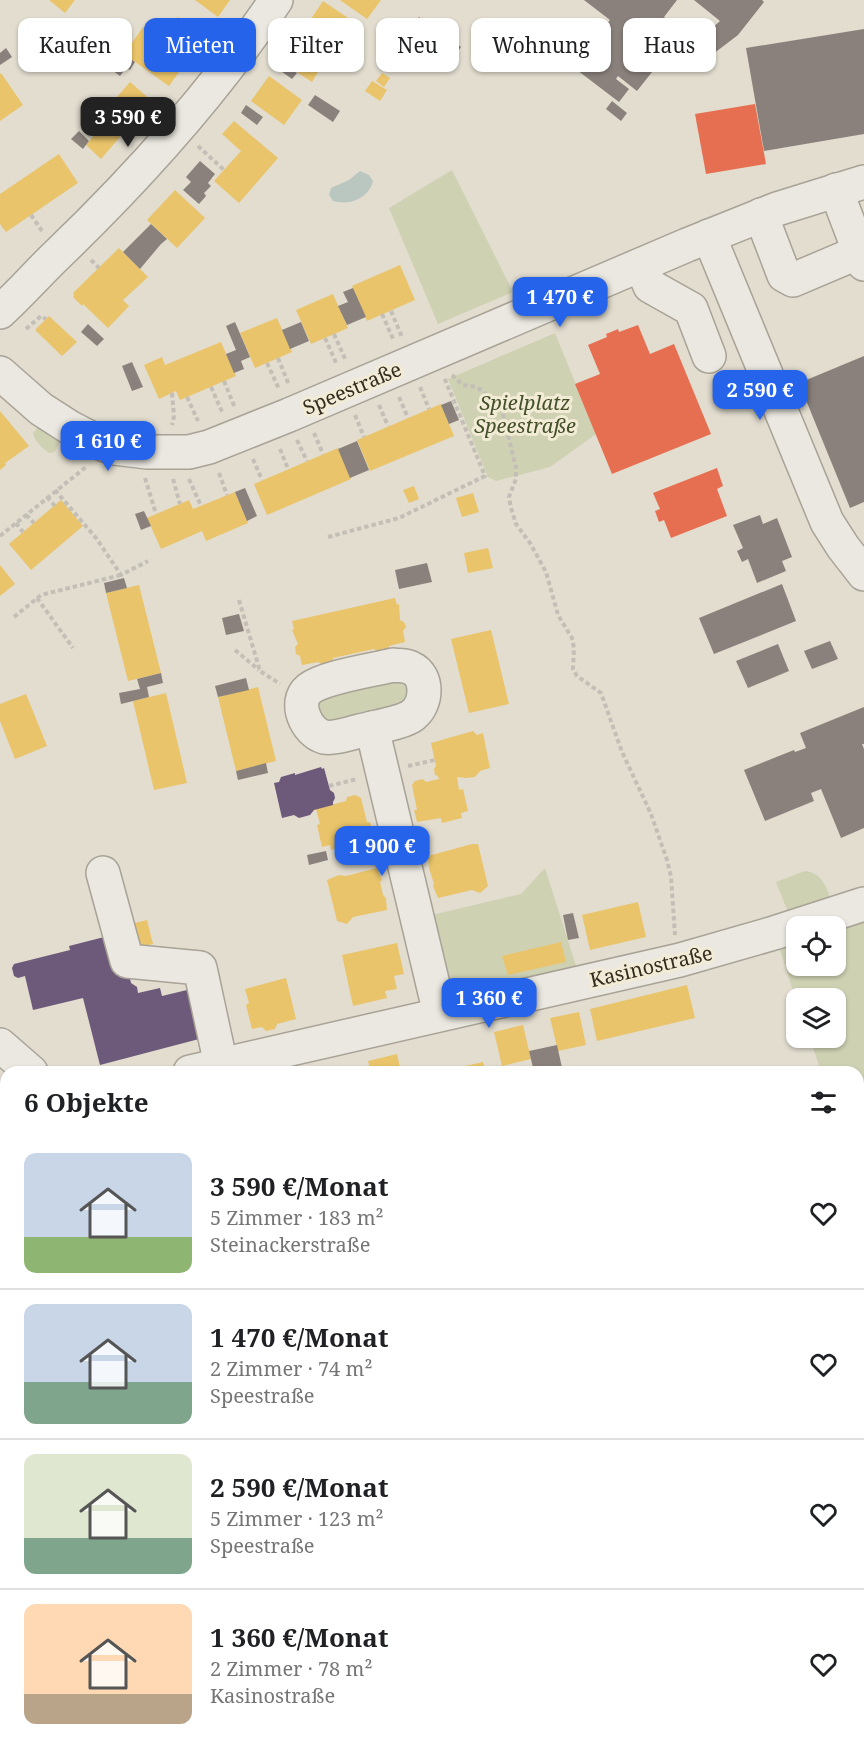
<!DOCTYPE html>
<html lang="de">
<meta charset="utf-8">
<style>
:root{--surface:#fff;--page:#f6f6f6;--text:#202124;--muted:#757577;--line:#e0e0e0;--accent:#2563eb}
body{margin:0;font-family:"Noto Serif",serif;background:var(--page);color:var(--text);height:100vh;display:flex;flex-direction:column;font-size:22px;white-space:nowrap}
*{box-sizing:border-box;margin:0}
p{font-size:20px;color:var(--muted)}
.icon{flex:none;width:33px;height:33px;fill:none;stroke:currentColor;stroke-width:2;stroke-linecap:round;stroke-linejoin:round}
.map{position:relative;flex:1;overflow:hidden}
.side{position:absolute;left:0px;top:1066px;width:864px;height:686px;display:flex;flex-direction:column;background:var(--surface);border-radius:18px 18px 0 0;box-shadow:0 2px 4px #0004}
.side>*{flex:none}
.hud{position:absolute;left:18px;top:18px;width:828px;height:54px;display:flex;gap:12px}
.controls{position:absolute;left:786px;top:916px;display:grid;gap:12px}
.controls a{display:grid;place-items:center;width:60px;height:60px;border-radius:12px;background:var(--surface);box-shadow:0 2px 4px #0004;font-size:30px}
.price{position:absolute;translate:-50% -51px;padding:0 14px;border-radius:12px;background:var(--accent);color:#fff;font-size:20px;line-height:39px;filter:drop-shadow(0 2px 3px #0008)}
.price::after{content:'';position:absolute;left:50%;top:36px;width:18px;height:14px;margin-left:-9px;background:inherit;clip-path:polygon(0 0,100% 0,50% 100%)}
.price.selected{background:#222;color:#fff}
ul{padding:0;list-style:none}
li{display:flex;align-items:center;gap:18px;height:150px;padding:0 24px}
li+li{border-top:2px solid var(--line)}
li span{display:grid;place-items:center;flex:none;width:168px;height:120px;border-radius:12px;color:#555}
li>.icon{margin-inline-start:auto}
span .icon{width:72px;height:72px;fill:#fffc;stroke-width:1}
li b{font-size:26px}
h2{display:flex;justify-content:space-between;align-items:center;height:72px;padding:0 24px;font-size:26px}
.tag{padding:0 21px;border-radius:12px;background:var(--surface);box-shadow:0 2px 4px #0004;font-size:21px;line-height:54px}
.tag.selected{background:var(--accent);color:#fff}
.map>svg:first-child{display:block}
.green{fill:#cfd1b3}
.water{fill:#b9c7c0}
.homes{fill:#e9c46a}
.shops{fill:#e76f51}
.offices{fill:#6d597a}
.industry{fill:#8a817c}
.lines{fill:none;stroke-linecap:round;stroke-linejoin:round}
.minor-casing{stroke:#a8a297;stroke-width:36}
.path{stroke:#c3bfb6;stroke-width:4;stroke-dasharray:4.5 3;stroke-linecap:butt}
.minor{stroke:#eae8e0;stroke-width:33}
.labels{text-anchor:middle;dominant-baseline:central;stroke-width:6;stroke-linejoin:round;paint-order:stroke}
.street-label{font-size:20px;fill:#352c20;stroke:#f2ebd6}
.park-label{font-size:20px;font-style:italic;fill:#445029;stroke:#f2ebd6}
</style>
<div class="map">
<svg width="864" height="1751" viewBox="0 0 864 1751">
<rect width="100%" height="100%" fill="#e2ddcf"/>
<!-- green -->
<g class="green">
<polygon points="452,170 513,292 438,324 389,208"/>
<polygon points="555,333 596,434 550,467 496,481 488,477 448,379"/>
<path d="M 38,427 L 41,427 L 60,443 L 54,452 L 50,453 C 43,450 34,440 33,433 Z"/>
<polygon points="408,677 411,706 322,724 314,702 318,695"/>
<polygon points="545,868 576,966 463,993 448,983 432,915 521,894"/>
<path d="M 805,871 C 822,873 826,886 831,900 L 790,917 L 776,882 Z"/>
<polygon points="864,922 864,1268 858,1270 858,1072 821,1072 810,1038 836,1038 836,999 796,1000 780,950 796,944 796,966 836,966 836,932"/>
<polygon points="493,1746 807,1746 814,1751 495,1751"/>
</g>
<!-- water -->
<path class="water" d="M 360,171 L 369,175 L 373,181 C 369,198 350,206 333,201 L 329,195 L 331,188 L 349,180 Z"/>
<!-- homes -->
<g class="homes">
<polygon points="49,0 75,0 65,13"/>
<polygon points="195,0 230,0 218,17"/>
<polygon points="340,0 381,0 367,19"/>
<polygon points="323,1 354,22 339,43 309,22"/>
<polygon points="178,17 206,36 194,53 166,33"/>
<polygon points="143,27 169,46 163,54 182,68 169,86 124,54"/>
<polygon points="297,37 311,46 313,42 322,48 320,52 322,54 313,68 318,72 312,82 281,62"/>
<polygon points="1,73 23,105 0,121 0,74"/>
<polygon points="382,73 390,78 384,87 376,81"/>
<polygon points="269,76 302,100 284,125 251,101"/>
<polygon points="372,81 387,90 380,101 365,91"/>
<polygon points="130,82 152,101 133,123 111,104"/>
<polygon points="234,121 278,158 239,203 214,181 241,151 222,134"/>
<polygon points="104,123 120,137 101,159 86,145"/>
<polygon points="59,154 78,183 6,232 0,224 0,194"/>
<polygon points="175,190 205,218 177,248 147,220"/>
<polygon points="119,248 148,277 123,300 129,306 108,328 83,304 82,306 73,297 74,295 73,293"/>
<polygon points="400,265 415,300 367,321 352,286"/>
<polygon points="333,294 348,328 311,344 296,310"/>
<polygon points="49,316 77,342 62,356 35,330"/>
<polygon points="277,318 292,352 255,368 240,333"/>
<polygon points="221,342 236,376 180,400 176,391 159,399 144,365 162,357 165,365"/>
<polygon points="441,404 454,436 370,471 357,440"/>
<polygon points="0,411 29,446 5,463 6,465 0,470"/>
<polygon points="338,448 351,479 267,515 254,484"/>
<polygon points="414,486 419,499 409,503 403,490"/>
<polygon points="235,492 248,523 206,541 202,531 161,549 147,518 189,500 193,509"/>
<polygon points="473,493 479,512 462,517 456,498"/>
<polygon points="61,500 83,526 31,570 9,544"/>
<polygon points="488,548 493,568 468,573 464,553"/>
<polygon points="0,565 15,584 0,596"/>
<polygon points="139,585 161,673 128,681 106,593"/>
<polygon points="395,598 397,605 399,604 400,620 404,622 406,627 403,631 405,642 389,646 387,651 379,653 374,649 333,658 331,664 323,665 318,662 302,665 300,656 296,654 295,647 298,644 292,630 294,629 292,621"/>
<polygon points="491,630 509,704 469,713 451,639"/>
<polygon points="258,687 276,761 236,771 218,697"/>
<polygon points="166,693 187,783 154,790 133,701"/>
<polygon points="26,694 47,746 15,759 0,721 0,704"/>
<polygon points="473,731 477,735 483,733 490,768 480,771 475,777 466,778 457,777 459,790 463,789 468,811 461,813 462,818 442,823 441,818 417,822 414,810 417,810 412,785 415,781 423,779 426,782 439,779 438,776 435,775 434,769 436,766 431,743"/>
<polygon points="355,795 361,798 367,822 370,822 373,833 349,840 351,845 331,850 330,845 322,847 317,825 320,824 316,809 346,801 347,797"/>
<polygon points="472,844 478,844 488,886 480,893 472,890 438,898 433,886 434,884 429,868 428,856"/>
<polygon points="377,868 382,880 380,882 383,895 386,898 387,910 353,917 347,924 337,921 327,880 339,875 346,876"/>
<polygon points="638,902 646,937 590,950 582,915"/>
<polygon points="147,920 153,944 133,949 127,925"/>
<polygon points="561,942 566,962 508,975 502,956"/>
<polygon points="397,943 404,974 394,976 397,989 385,991 387,998 353,1006 342,955"/>
<polygon points="286,978 296,1019 277,1024 275,1029 266,1031 262,1027 252,1029 246,1005 249,1003 245,989"/>
<polygon points="687,985 695,1018 597,1041 590,1009"/>
<polygon points="579,1012 586,1045 558,1051 550,1018"/>
<polygon points="523,1025 531,1059 502,1066 494,1032"/>
<polygon points="397,1054 401,1072 371,1072 368,1061"/>
<polygon points="483,1062 486,1072 440,1072"/>
<polygon points="0,1089 6,1094 6,1124 2,1121 0,1123"/>
<polygon points="0,1336 6,1352 6,1408 0,1409"/>
<polygon points="227,1746 259,1746 258,1751 228,1751"/>
</g>
<!-- shops -->
<g class="shops">
<polygon points="755,104 766,164 706,174 695,114"/>
<polygon points="638,325 650,354 674,344 711,434 612,474 575,384 600,374 588,345 607,337 606,334 611,332 618,329 619,332"/>
<polygon points="717,468 723,486 717,489 727,516 671,538 664,520 659,522 655,511 660,509 653,493"/>
<polygon points="6,1553 6,1712 0,1716 0,1557"/>
<polygon points="63,1746 134,1746 138,1751 56,1751"/>
</g>
<!-- offices -->
<g class="offices">
<polygon points="321,767 322,769 324,768 330,790 334,793 335,798 333,802 333,805 314,810 310,815 299,818 294,815 282,818 274,783 279,782 281,777 295,773 295,775"/>
<polygon points="112,935 127,966 131,983 137,987 138,993 160,988 162,996 187,990 199,1039 100,1065 83,998 33,1010 25,976 18,978 14,976 12,968 14,964 70,950 69,946"/>
</g>
<!-- industry -->
<g class="industry">
<polygon points="584,0 677,0 664,17 683,33 637,91 618,76 616,79 629,89 619,102 573,67 610,20"/>
<polygon points="694,0 762,0 764,2 738,35 713,54 696,42 720,21"/>
<polygon points="419,17 461,47 448,65 406,35"/>
<polygon points="310,22 324,33 318,41 304,31"/>
<polygon points="151,23 166,33 161,40 147,29"/>
<polygon points="864,29 864,134 764,151 746,48"/>
<polygon points="6,48 12,57 0,65 0,53"/>
<polygon points="116,48 135,62 130,70 126,68 120,76 101,62 106,55 110,57"/>
<polygon points="282,63 297,73 292,79 278,69"/>
<polygon points="315,95 340,111 333,122 308,105"/>
<polygon points="612,101 627,113 621,121 606,109"/>
<polygon points="246,105 263,117 257,125 241,113"/>
<polygon points="79,131 89,141 83,149 71,139"/>
<polygon points="200,161 215,174 208,183 211,186 204,193 206,196 199,204 183,190 191,182 186,177"/>
<polygon points="151,224 167,239 161,244 140,269 123,252"/>
<polygon points="353,288 366,317 347,325 338,306 348,302 343,292"/>
<polygon points="235,322 250,357 241,361 244,369 234,373 226,354 236,350 226,326"/>
<polygon points="301,322 309,341 290,349 282,330"/>
<polygon points="88,324 104,339 97,346 81,332"/>
<polygon points="864,356 864,502 850,508 799,383"/>
<polygon points="132,362 143,387 132,391 122,366"/>
<polygon points="451,401 459,420 449,424 441,405"/>
<polygon points="357,441 369,470 350,478 338,449"/>
<polygon points="245,488 257,516 247,521 235,492"/>
<polygon points="144,511 151,526 141,530 135,514"/>
<polygon points="760,515 763,524 777,518 792,557 782,561 786,571 757,583 748,559 742,562 737,551 743,548 733,525"/>
<polygon points="427,563 432,582 399,589 395,570"/>
<polygon points="124,578 127,588 106,593 104,583"/>
<polygon points="782,584 796,621 714,654 699,618"/>
<polygon points="239,614 244,631 226,635 222,618"/>
<polygon points="830,641 838,659 812,669 804,651"/>
<polygon points="778,644 789,671 748,688 736,661"/>
<polygon points="161,673 163,683 147,687 149,697 121,704 119,693 140,689 137,679"/>
<polygon points="246,678 249,690 218,697 215,686"/>
<polygon points="864,707 864,744 862,744 864,749 864,828 841,838 821,789 811,793 814,801 765,821 744,770 794,750 795,752 806,748 800,733"/>
<polygon points="266,763 268,773 238,780 236,771"/>
<polygon points="326,851 328,860 309,865 307,855"/>
<polygon points="573,913 579,938 568,940 563,915"/>
<polygon points="557,1045 563,1072 549,1072 548,1068 534,1072 529,1051"/>
<polygon points="864,1370 864,1557 858,1559 858,1373"/>
</g>
<g class="lines">
<!-- minor casing -->
<g class="minor-casing">
<g id="minor">
<polyline points="836,190 864,264"/>
<polyline points="761,215 784,275 793,280 859,252"/>
<polyline points="709,236 827,522 843,547 864,574"/>
<polyline points="641,265 650,286 691,309 709,356"/>
<path d="M 0,312 C 20,294 38,273 58,254 C 139,176 214,93 276,0"/>
<polyline points="0,373 41,409 69,427 100,443 114,448 147,452 189,452 209,447 289,415 687,245 777,209 864,182"/>
<path d="M 393,665 C 399,666 406,665 411,668 C 429,676 427,704 413,715 C 403,723 374,727 360,731 C 350,733 335,739 324,737 C 306,732 293,702 309,689 C 324,677 373,670 393,665 Z"/>
<polyline points="372,728 440,1014"/>
<polyline points="103,873 127,961 200,968 221,1065"/>
<polyline points="0,1045 31,1072"/>
<polyline points="190,1072 680,960 774,933 864,904"/>
<polyline points="858,1344 864,1342"/>
<polyline points="858,1580 864,1577"/>
<polyline points="842,1746 843,1751"/>
<polyline points="451,1751 462,1746"/>
<polyline points="758,1751 770,1746"/>
</g>
</g>
<!-- path -->
<g class="path">
<polyline points="192,27 196,20 206,27 212,40"/>
<polyline points="113,131 115,129 128,140 126,143"/>
<polyline points="198,146 224,170"/>
<polyline points="31,215 42,231"/>
<polyline points="91,260 99,268"/>
<polyline points="391,311 402,337"/>
<polyline points="382,314 394,341"/>
<polyline points="26,329 41,316 46,319"/>
<polyline points="334,334 346,361"/>
<polyline points="325,338 337,365"/>
<polyline points="278,358 289,385"/>
<polyline points="267,363 279,389"/>
<polyline points="452,375 463,385 477,387 501,406 516,468 516,479 509,497 511,508 516,524 530,543 546,572 558,615 572,638 574,648 573,669 577,676 601,693 622,752 651,814 667,860 671,877 675,935"/>
<polyline points="224,381 235,408"/>
<polyline points="211,387 223,414"/>
<polyline points="420,387 429,409"/>
<polyline points="172,393 174,416 172,425"/>
<polyline points="187,397 198,421"/>
<polyline points="399,397 408,418"/>
<polyline points="379,405 388,426"/>
<polyline points="355,415 364,437"/>
<polyline points="314,433 323,454"/>
<polyline points="297,440 307,461"/>
<polyline points="280,449 288,469"/>
<polyline points="253,459 262,480"/>
<polyline points="219,473 227,495"/>
<polyline points="145,478 156,514"/>
<polyline points="173,479 180,504"/>
<polyline points="189,479 201,506"/>
<polyline points="55,490 96,538 121,575 148,561"/>
<polyline points="47,497 55,506"/>
<polyline points="26,515 34,523"/>
<polyline points="16,523 23,532"/>
<polyline points="0,536 86,467"/>
<polyline points="328,537 399,518 485,476 444,377"/>
<polyline points="37,598 73,648"/>
<polyline points="239,600 260,671 280,684"/>
<polyline points="14,617 41,595 121,575"/>
<polyline points="235,650 259,670"/>
<polyline points="408,766 435,760"/>
<polyline points="329,786 357,779"/>
</g>
<!-- minor -->
<use href="#minor" class="minor"/>
</g>
<g class="labels">
<!-- street labels -->
<g class="street-label">
<text transform="translate(352 388) rotate(-23)">Speestraße</text>
<text transform="translate(651 966) rotate(-13)">Kasinostraße</text>
</g>
<!-- park labels -->
<g class="park-label">
<text x="525" y="402">Spielplatz<tspan x="525" dy="23">Speestraße</tspan></text>
</g>
</g>
</svg>
<div class="controls">
<a><svg class="icon" aria-label="locate" viewBox="0 0 24 24"><circle cx="12" cy="12" r="6"/><path d="M12 2v4M12 18v4M2 12h4M18 12h4"/></svg></a>
<a><svg class="icon" aria-label="layers" viewBox="0 0 24 24"><path d="M12 4l9 5-9 5-9-5zM3 14l9 5 9-5"/></svg></a>
</div>
<b class="price selected" style="left:128px;top:148px">3 590 €</b>
<b class="price" style="left:560px;top:328px">1 470 €</b>
<b class="price" style="left:760px;top:421px">2 590 €</b>
<b class="price" style="left:108px;top:472px">1 610 €</b>
<b class="price" style="left:382px;top:877px">1 900 €</b>
<b class="price" style="left:489px;top:1029px">1 360 €</b>
<div class="hud">
<a class="tag">Kaufen</a>
<a class="tag selected">Mieten</a>
<a class="tag">Filter</a>
<a class="tag">Neu</a>
<a class="tag">Wohnung</a>
<a class="tag">Haus</a>
</div>
<section class="side">
<h2>6 Objekte<svg class="icon" aria-label="filters" viewBox="0 0 24 24"><path d="M4 7h16M4 17h16"/><circle cx="9" cy="7" r="2"/><circle cx="15" cy="17" r="2"/></svg></h2>
<ul>
<li><span style="background:linear-gradient(#c9d6e8 70%,#8fb573 0)"><svg class="icon" aria-label="home" viewBox="0 0 24 24"><path d="M3 11l9-7 9 7M6 9v11h12V9"/></svg></span><div><b>3 590 €/Monat</b><p>5 Zimmer · 183 m²</p><p>Steinackerstraße</p></div><svg class="icon" aria-label="heart" viewBox="0 0 24 24"><path d="M12 20l-8-8c-3-5 5-10 8-4 3-6 11-1 8 4z"/></svg></li>
<li><span style="background:linear-gradient(#c9d6e8 65%,#7fa58c 0)"><svg class="icon" aria-label="home" viewBox="0 0 24 24"><path d="M3 11l9-7 9 7M6 9v11h12V9"/></svg></span><div><b>1 470 €/Monat</b><p>2 Zimmer · 74 m²</p><p>Speestraße</p></div><svg class="icon" aria-label="heart" viewBox="0 0 24 24"><path d="M12 20l-8-8c-3-5 5-10 8-4 3-6 11-1 8 4z"/></svg></li>
<li><span style="background:linear-gradient(#dfe7d0 70%,#7fa58c 0)"><svg class="icon" aria-label="home" viewBox="0 0 24 24"><path d="M3 11l9-7 9 7M6 9v11h12V9"/></svg></span><div><b>2 590 €/Monat</b><p>5 Zimmer · 123 m²</p><p>Speestraße</p></div><svg class="icon" aria-label="heart" viewBox="0 0 24 24"><path d="M12 20l-8-8c-3-5 5-10 8-4 3-6 11-1 8 4z"/></svg></li>
<li><span style="background:linear-gradient(#ffd9b3 75%,#b9a48a 0)"><svg class="icon" aria-label="home" viewBox="0 0 24 24"><path d="M3 11l9-7 9 7M6 9v11h12V9"/></svg></span><div><b>1 360 €/Monat</b><p>2 Zimmer · 78 m²</p><p>Kasinostraße</p></div><svg class="icon" aria-label="heart" viewBox="0 0 24 24"><path d="M12 20l-8-8c-3-5 5-10 8-4 3-6 11-1 8 4z"/></svg></li>
</ul>
</section>
</div>
